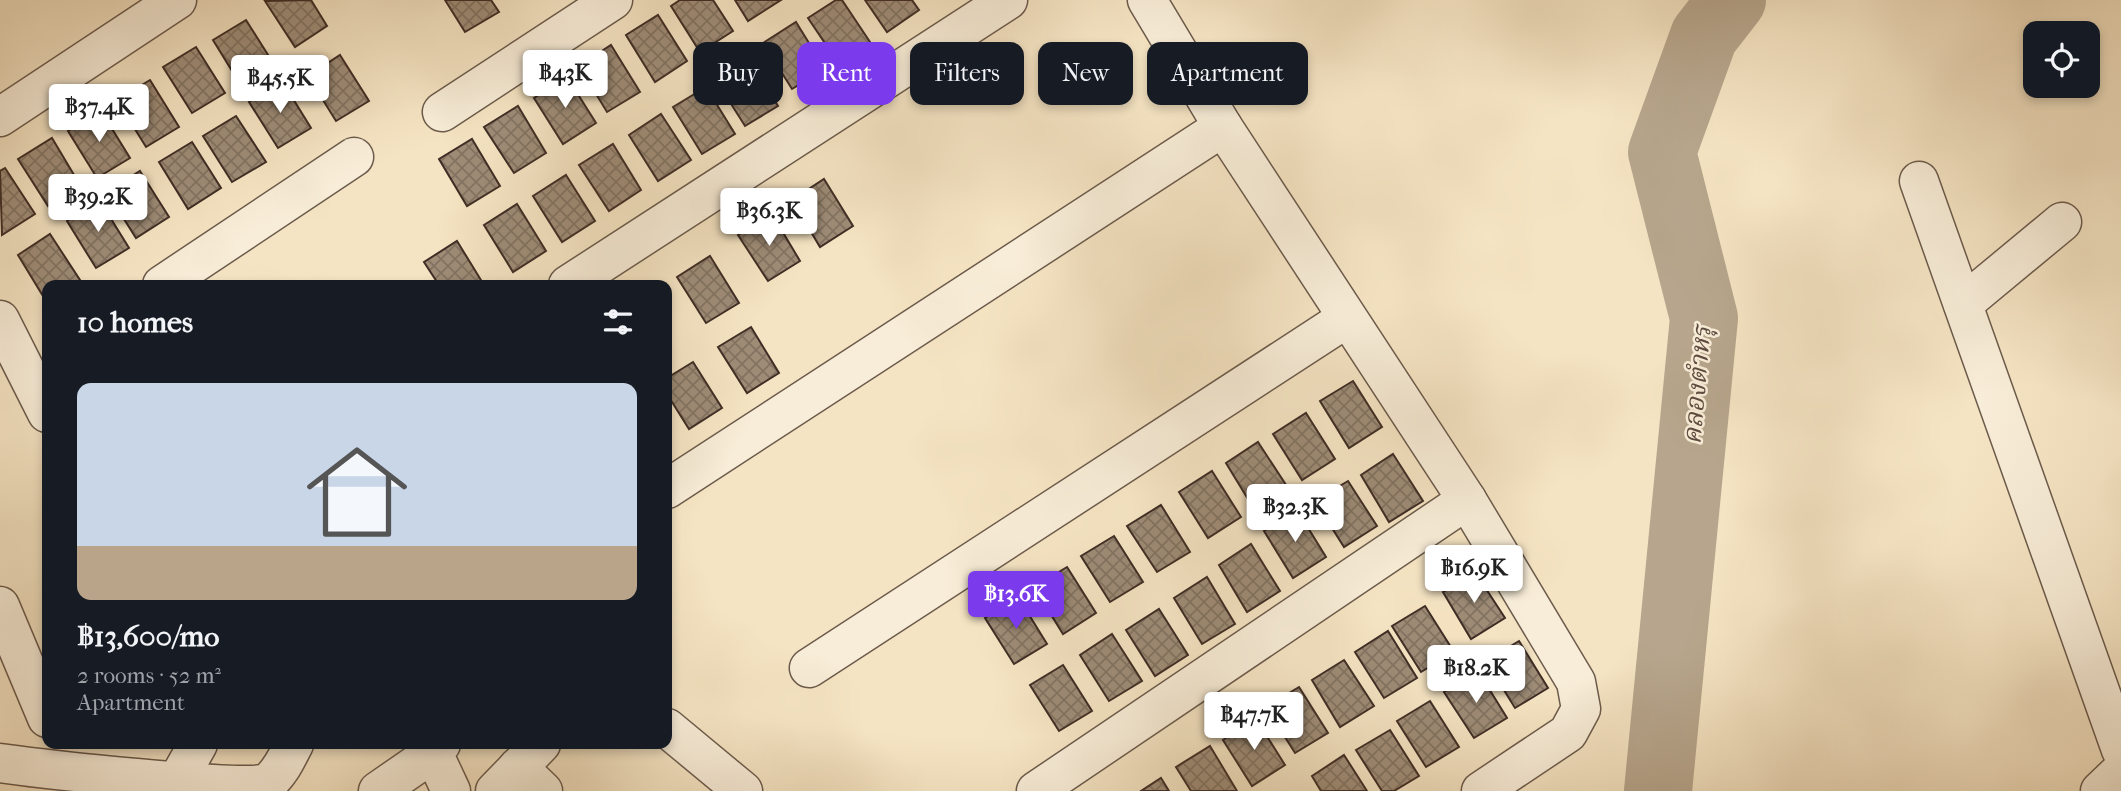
<!DOCTYPE html>
<meta charset="utf-8">
<style>
:root{--surface:#171b24;--page:#20242c;--text:#f1f3f6;--muted:#9ea1a6;--accent:#7c3aed}
body{margin:0;font-family:"IM FELL French Canon","Noto Serif Thai",serif;background:var(--page);color:var(--text);height:100vh;display:flex;flex-direction:column;font-size:26px;white-space:nowrap}
*{box-sizing:border-box;margin:0}
p{font-size:23px;color:var(--muted)}
.icon{flex:none;width:38px;height:38px;fill:none;stroke:currentColor;stroke-width:2;stroke-linecap:round;stroke-linejoin:round}
.map{position:relative;flex:1;overflow:hidden}
.sheet{position:absolute;left:42px;top:280px;width:630px;height:469px;display:flex;flex-direction:column;background:var(--surface);border-radius:14px;box-shadow:0 4px 10px #0003}
.sheet>*{flex:none}
.banner{position:absolute;left:693px;top:42px;width:665px;height:63px;display:flex;gap:14px}
.controls{position:absolute;left:2023px;top:21px;display:grid;gap:14px}
.controls a{display:grid;place-items:center;width:77px;height:77px;border-radius:14px;background:var(--surface);box-shadow:0 4px 10px #0003;font-size:35px}
.price{position:absolute;translate:-50% -60px;padding:0 16px;border-radius:7px;background:#fff;color:#222;font-size:23px;line-height:46px;filter:drop-shadow(0 2px 4px #0008)}
.price::after{content:'';position:absolute;left:50%;top:42px;width:21px;height:16px;margin-left:-10px;background:inherit;clip-path:polygon(0 0,100% 0,50% 100%)}
.price.on{background:var(--accent);color:#fff}
ul{padding:0;list-style:none}
li{display:grid;align-content:center;gap:14px;height:371px;padding:0 35px}
li span{display:grid;place-items:center;height:217px;border-radius:14px;color:#555}
li>.icon{margin-inline-start:auto}
span .icon{width:126px;height:126px;fill:#fffc;stroke-width:1}
li b{font-size:30px}
h2{display:flex;justify-content:space-between;align-items:center;height:84px;padding:0 35px;font-size:30px}
.tag{padding:0 24px;border-radius:14px;background:var(--surface);box-shadow:0 4px 10px #0003;font-size:24px;line-height:63px}
.tag.on{background:var(--accent);color:#fff}
.map>svg:first-child{display:block}
.lines{fill:none;stroke-linecap:round;stroke-linejoin:round}
.river{stroke:#b7a68d;stroke-width:68}
.building{fill:url(#building-cross-hatch);stroke:#3f2d25;stroke-width:2}
.minor-casing{stroke:#6c5b4c;stroke-width:41}
.minor{stroke:#f8edd8;stroke-width:38}
.labels{text-anchor:middle;dominant-baseline:central;stroke-width:5;stroke-linejoin:round;paint-order:stroke}
.water-label{font-size:26px;font-style:italic;fill:#5d4b3f;stroke:#f8edd8}
</style>
<div class="map">
<svg width="2121" height="791" viewBox="0 0 2121 791">
<defs>
<pattern id="building-cross-hatch" width="8" height="8" patternUnits="userSpaceOnUse" patternTransform="scale(1.75)"><rect width="8" height="8" fill="#9e8c77"/><path d="M0 0l8 8M0 8l8-8" fill="none" stroke="#827361"/></pattern>
</defs>
<rect width="100%" height="100%" fill="#f5e4c3"/>
<filter id="stains"><feTurbulence type="fractalNoise" baseFrequency=".00286" numOctaves="4"/><feColorMatrix values="0 0 0 0 .2 0 0 0 0 .09 0 0 0 0 .02 0 0 0 .5 -.17"/></filter>
<radialGradient id="worn" r=".72"><stop offset=".6" stop-color="#630" stop-opacity="0"/><stop offset="1" stop-color="#630" stop-opacity=".3"/></radialGradient>
<g class="lines">
<!-- river -->
<polyline class="river" points="1658,791 1704,318 1662,152 1704,36 1732,0"/>
</g>
<!-- building -->
<g class="building">
<polygon points="311,0 327,26 295,47 265,1"/>
<polygon points="445,0 491,0 499,12 465,32"/>
<polygon points="680,0 713,0 733,31 700,52 671,6"/>
<polygon points="735,0 781,0 748,21"/>
<polygon points="836,0 842,0 870,42 839,64 808,18"/>
<polygon points="865,0 912,0 919,10 887,32"/>
<polygon points="658,15 687,61 655,82 626,35"/>
<polygon points="246,20 275,66 242,87 213,40"/>
<polygon points="796,22 825,69 792,89 763,43"/>
<polygon points="611,45 640,92 607,112 579,66"/>
<polygon points="196,47 225,93 192,113 163,67"/>
<polygon points="340,55 369,101 336,121 308,76"/>
<polygon points="749,59 778,106 745,126 716,80"/>
<polygon points="567,77 596,123 563,144 534,98"/>
<polygon points="150,80 179,127 146,147 117,100"/>
<polygon points="282,81 311,128 278,148 249,102"/>
<polygon points="706,87 735,134 702,154 673,107"/>
<polygon points="518,106 546,153 514,173 484,127"/>
<polygon points="101,111 130,158 97,178 68,131"/>
<polygon points="661,114 691,160 658,181 629,135"/>
<polygon points="236,116 266,162 232,182 203,136"/>
<polygon points="52,138 80,185 48,206 18,159"/>
<polygon points="472,139 500,186 467,206 439,159"/>
<polygon points="192,142 221,188 188,209 159,162"/>
<polygon points="613,144 641,190 609,211 579,165"/>
<polygon points="5,168 35,214 2,235 0,171"/>
<polygon points="140,171 169,217 136,238 107,192"/>
<polygon points="566,175 595,221 562,242 533,196"/>
<polygon points="824,179 853,226 820,247 792,200"/>
<polygon points="100,201 129,248 96,268 67,221"/>
<polygon points="517,204 546,251 513,272 484,225"/>
<polygon points="772,214 800,261 768,281 738,235"/>
<polygon points="50,234 80,280 72,285 47,285 46,301 18,255"/>
<polygon points="457,241 484,285 439,285 424,262"/>
<polygon points="710,256 739,303 706,323 677,277"/>
<polygon points="751,327 779,373 747,393 718,347"/>
<polygon points="693,362 722,408 689,429 667,394 667,378"/>
<polygon points="1353,381 1382,427 1349,448 1320,401"/>
<polygon points="1306,413 1335,459 1302,480 1273,434"/>
<polygon points="1258,442 1288,488 1254,509 1226,463"/>
<polygon points="1393,454 1423,501 1389,522 1361,475"/>
<polygon points="1212,471 1241,517 1208,538 1179,492"/>
<polygon points="1348,481 1377,526 1344,547 1315,501"/>
<polygon points="1161,505 1190,552 1157,572 1127,526"/>
<polygon points="1297,510 1326,557 1293,578 1264,531"/>
<polygon points="1114,536 1143,582 1110,602 1081,556"/>
<polygon points="1251,544 1280,591 1247,612 1219,565"/>
<polygon points="1067,567 1096,613 1063,634 1034,587"/>
<polygon points="1475,572 1505,618 1471,639 1443,592"/>
<polygon points="1207,577 1235,624 1202,644 1174,598"/>
<polygon points="1018,597 1047,644 1014,664 985,618"/>
<polygon points="1425,606 1454,652 1421,672 1392,626"/>
<polygon points="1159,609 1188,655 1155,676 1126,630"/>
<polygon points="1388,631 1417,678 1384,698 1355,652"/>
<polygon points="1112,634 1142,681 1109,701 1080,655"/>
<polygon points="1519,641 1548,688 1515,708 1486,661"/>
<polygon points="1344,660 1374,706 1340,727 1312,680"/>
<polygon points="1063,665 1092,711 1059,731 1030,685"/>
<polygon points="1478,671 1507,718 1474,738 1444,692"/>
<polygon points="1299,687 1328,733 1295,753 1266,707"/>
<polygon points="1430,701 1459,747 1426,767 1397,721"/>
<polygon points="1256,719 1285,765 1252,786 1223,740"/>
<polygon points="1390,730 1419,776 1394,791 1382,791 1356,750"/>
<polygon points="1210,746 1237,791 1191,791 1176,767"/>
<polygon points="1344,755 1367,791 1321,791 1312,776"/>
<polygon points="1161,778 1169,791 1141,791"/>
</g>
<g class="lines">
<!-- minor casing -->
<g class="minor-casing">
<g id="minor">
<polyline points="1147,0 1223,127 1467,500 1576,682 1581,709 1568,733 1481,791"/>
<polyline points="442,112 613,0"/>
<polyline points="0,117 177,0"/>
<polyline points="1919,181 2121,750"/>
<polyline points="162,285 354,157"/>
<polyline points="568,285 1008,0"/>
<polyline points="1963,304 2062,222"/>
<polyline points="0,320 47,413"/>
<polyline points="667,489 1223,127"/>
<polyline points="0,606 47,718"/>
<polyline points="809,668 1347,318"/>
<polyline points="667,728 743,791"/>
<polyline points="429,744 451,791"/>
<path d="M 0,763 C 43,769 239,791 267,783 C 280,774 287,757 294,744"/>
<polyline points="518,767 543,791"/>
<polyline points="175,785 198,744"/>
<polyline points="378,791 433,753 441,744"/>
<polyline points="495,791 541,744"/>
<polyline points="1036,791 1467,500"/>
<polyline points="2100,791 2121,771"/>
</g>
</g>
<!-- minor -->
<use href="#minor" class="minor"/>
</g>
<g class="labels">
<!-- water labels -->
<g class="water-label">
<text transform="translate(1697 385) rotate(-85)">คลองตำหรุ</text>
</g>
</g>
<rect width="100%" height="100%" filter="url(#stains)"/>
<rect width="100%" height="100%" fill="url(#worn)"/>
</svg>
<div class="controls">
<a><svg class="icon" aria-label="locate" viewBox="0 0 24 24"><circle cx="12" cy="12" r="6"/><path d="M12 2v4M12 18v4M2 12h4M18 12h4"/></svg></a>
</div>
<b class="price" style="left:565px;top:110px">฿43K</b>
<b class="price" style="left:280px;top:115px">฿45.5K</b>
<b class="price" style="left:99px;top:144px">฿37.4K</b>
<b class="price" style="left:98px;top:234px">฿39.2K</b>
<b class="price" style="left:769px;top:248px">฿36.3K</b>
<b class="price" style="left:1295px;top:544px">฿32.3K</b>
<b class="price" style="left:1474px;top:605px">฿16.9K</b>
<b class="price on" style="left:1016px;top:631px">฿13.6K</b>
<b class="price" style="left:1476px;top:705px">฿18.2K</b>
<b class="price" style="left:1254px;top:752px">฿47.7K</b>
<div class="banner">
<a class="tag">Buy</a>
<a class="tag on">Rent</a>
<a class="tag">Filters</a>
<a class="tag">New</a>
<a class="tag">Apartment</a>
</div>
<section class="sheet">
<h2>10 homes<svg class="icon" aria-label="filters" viewBox="0 0 24 24"><path d="M4 7h16M4 17h16"/><circle cx="9" cy="7" r="2"/><circle cx="15" cy="17" r="2"/></svg></h2>
<ul>
<li><span style="background:linear-gradient(#c9d6e8 75%,#b9a48a 0)"><svg class="icon" aria-label="home" viewBox="0 0 24 24"><path d="M3 11l9-7 9 7M6 9v11h12V9"/></svg></span><div><b>฿13,600/mo</b><p>2 rooms · 52 m²</p><p>Apartment</p></div></li>
</ul>
</section>
</div>
